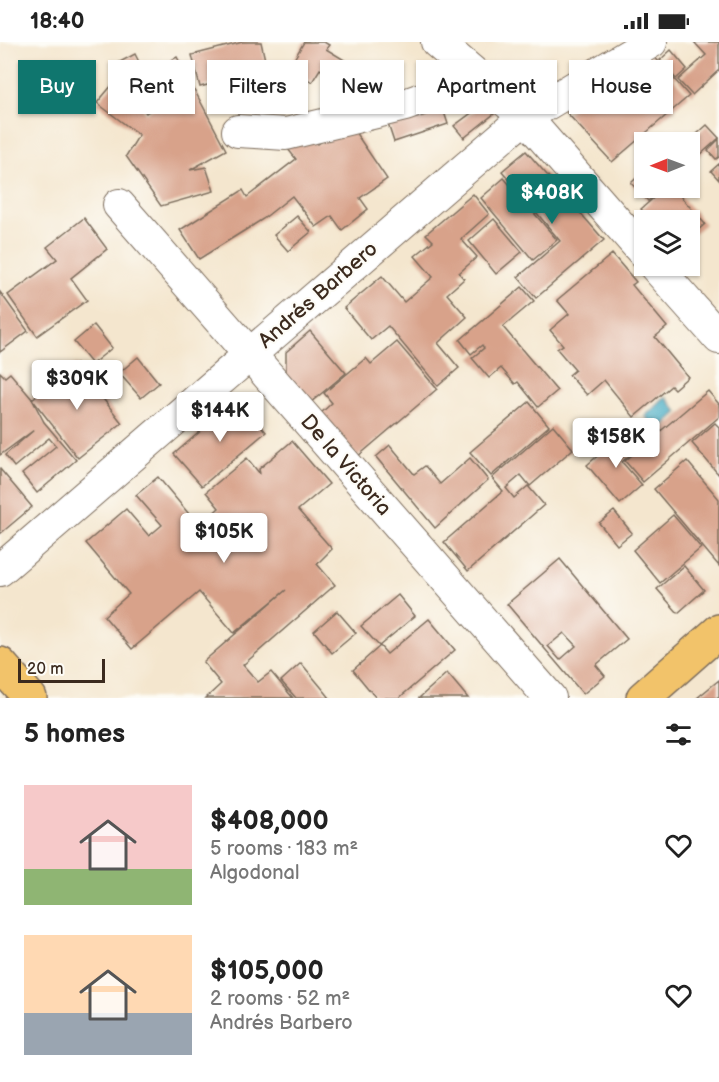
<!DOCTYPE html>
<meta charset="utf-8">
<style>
:root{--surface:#fff;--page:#f6f6f6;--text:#222;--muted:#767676;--accent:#0f766e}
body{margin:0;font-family:"Balsamiq Sans",sans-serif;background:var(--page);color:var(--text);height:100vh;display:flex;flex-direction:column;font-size:22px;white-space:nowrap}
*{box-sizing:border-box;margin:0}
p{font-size:20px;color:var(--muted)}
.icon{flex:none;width:33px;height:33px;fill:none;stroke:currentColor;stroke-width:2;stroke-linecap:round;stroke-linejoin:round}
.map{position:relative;height:656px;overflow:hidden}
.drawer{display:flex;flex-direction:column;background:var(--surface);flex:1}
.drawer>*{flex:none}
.guide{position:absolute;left:18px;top:18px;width:684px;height:54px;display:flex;gap:12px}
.needle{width:39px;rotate:269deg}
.controls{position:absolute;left:634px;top:90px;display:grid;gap:12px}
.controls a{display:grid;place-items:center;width:66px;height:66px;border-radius:0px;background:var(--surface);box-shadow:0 2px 4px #0004;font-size:30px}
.scale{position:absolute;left:18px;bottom:15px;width:87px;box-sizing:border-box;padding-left:6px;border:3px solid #3b2a1e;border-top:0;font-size:16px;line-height:21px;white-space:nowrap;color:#3b2a1e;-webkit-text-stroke:4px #fdfcf7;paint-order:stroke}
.price{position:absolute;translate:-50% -51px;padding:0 14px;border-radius:6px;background:#fff;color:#222;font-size:20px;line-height:39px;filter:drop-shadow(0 2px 3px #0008)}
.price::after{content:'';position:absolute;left:50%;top:36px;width:18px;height:14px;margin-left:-9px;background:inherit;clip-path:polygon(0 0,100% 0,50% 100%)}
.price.current{background:var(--accent);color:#fff}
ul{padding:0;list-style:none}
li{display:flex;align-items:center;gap:18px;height:150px;padding:0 24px}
li span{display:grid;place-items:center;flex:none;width:168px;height:120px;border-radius:0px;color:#555}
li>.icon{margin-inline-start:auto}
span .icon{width:72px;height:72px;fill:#fffc;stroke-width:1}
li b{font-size:26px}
h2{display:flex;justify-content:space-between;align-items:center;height:72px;padding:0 24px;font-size:26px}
.pill{padding:0 21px;border-radius:0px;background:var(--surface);box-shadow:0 2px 4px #0004;font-size:21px;line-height:54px}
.pill.current{background:var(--accent);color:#fff}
.status{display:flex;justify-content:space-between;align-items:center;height:42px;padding:0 30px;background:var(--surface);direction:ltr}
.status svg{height:16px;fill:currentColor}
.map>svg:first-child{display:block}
.water{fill:#44abc3;stroke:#406a70;stroke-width:1.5}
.building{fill:#d8a28a;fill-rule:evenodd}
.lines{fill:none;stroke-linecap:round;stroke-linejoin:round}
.minor-casing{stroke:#7c6c5c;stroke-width:34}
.major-casing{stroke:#7c6c5c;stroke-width:36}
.highway-casing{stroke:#7c6c5c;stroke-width:36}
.minor{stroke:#fff;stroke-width:32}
.major{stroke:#f2c36a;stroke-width:33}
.highway{stroke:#f2c36a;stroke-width:33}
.labels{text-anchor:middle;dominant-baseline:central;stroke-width:4.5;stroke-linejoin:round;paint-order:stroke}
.street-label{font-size:21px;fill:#3b2a1e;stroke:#fdfcf7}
</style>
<div class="status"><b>18:40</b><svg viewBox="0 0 49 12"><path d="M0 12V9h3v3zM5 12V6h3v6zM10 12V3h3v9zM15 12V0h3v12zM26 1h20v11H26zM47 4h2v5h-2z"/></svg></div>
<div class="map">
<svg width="719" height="656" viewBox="0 0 719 656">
<rect width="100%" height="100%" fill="#fdfcf7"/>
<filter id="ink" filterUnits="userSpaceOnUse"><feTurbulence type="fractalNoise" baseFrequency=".0167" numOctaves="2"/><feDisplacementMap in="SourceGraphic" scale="12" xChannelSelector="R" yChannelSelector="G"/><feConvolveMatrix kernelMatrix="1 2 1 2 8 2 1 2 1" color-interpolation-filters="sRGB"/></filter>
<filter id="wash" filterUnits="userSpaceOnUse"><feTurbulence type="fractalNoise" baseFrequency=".008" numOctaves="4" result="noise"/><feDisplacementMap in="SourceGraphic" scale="24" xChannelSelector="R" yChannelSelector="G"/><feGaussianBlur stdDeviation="1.35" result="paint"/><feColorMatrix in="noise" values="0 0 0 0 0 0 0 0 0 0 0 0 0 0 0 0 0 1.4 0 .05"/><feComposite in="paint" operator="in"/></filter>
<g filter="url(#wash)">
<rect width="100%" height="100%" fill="#f4e6ce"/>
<!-- water -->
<polygon class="water" points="666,355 678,370 658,389 645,374"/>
<g id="blocks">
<!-- building -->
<g class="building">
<polygon points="243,0 261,0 267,27 200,45 192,13"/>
<polygon points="304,0 324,0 329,3 326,7 346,19 335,36 320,27 312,40 306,36 294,57 272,44 284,23 289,26"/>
<polygon points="694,0 719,0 719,28 692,53 678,38 706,13"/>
<polygon points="671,8 687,27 676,37 660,18"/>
<path d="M 135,12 L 145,32 L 177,15 L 226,108 L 190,128 L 206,125 L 214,149 L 161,164 L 126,114 L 139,93 L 97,61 L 118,36 L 135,57 L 116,22 ZM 154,61 L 156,64 L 146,71 L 143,67 Z"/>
<polygon points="652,12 689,54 612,120 567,71 603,39 625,63 655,39 640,23"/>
<polygon points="477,47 495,71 464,96 454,84 474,69 465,57"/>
<polygon points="439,55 448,82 394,100 385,73"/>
<polygon points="349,81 387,137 360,156 368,167 342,188 332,174 316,185 292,154 263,177 199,217 180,188 243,148 247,155 296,117 284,102 314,97 318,102"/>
<polygon points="707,83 719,96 699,114 688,100"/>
<polygon points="719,97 719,115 716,117 708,108"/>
<polygon points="526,109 604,198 536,256 518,235 560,199 502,129"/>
<polygon points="719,122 719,138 711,129"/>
<polygon points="645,128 645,146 663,146 648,159 631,141"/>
<polygon points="504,136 557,198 533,218 481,156"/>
<polygon points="665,146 682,146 686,150 681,155 705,182 690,195 690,178 651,178 641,167"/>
<polygon points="473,152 489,172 461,197 477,215 459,231 464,237 447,252 467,275 438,301 459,326 438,344 388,284 371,298 344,266 382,234 404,260 433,235 415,214 433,199 426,192"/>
<polygon points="297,174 311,190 288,209 274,193"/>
<polygon points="84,176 107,207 71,236 87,258 37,294 8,253 57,217 47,205"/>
<polygon points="494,177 522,210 496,232 469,199"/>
<polygon points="612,212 636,240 632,243 667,285 655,295 688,335 674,347 671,344 634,375 604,338 587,353 569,333 575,328 557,307 563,303 550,288 569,272 557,258"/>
<polygon points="522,245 534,259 503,285 557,349 538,365 518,340 515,342 501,326 489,336 472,316 484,306 482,303 471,312 460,298"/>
<polygon points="0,250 28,289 0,310"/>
<polygon points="94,283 112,306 92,322 74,300"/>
<polygon points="310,289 346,331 310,361 286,333 286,310"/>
<polygon points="397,300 437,347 357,415 321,371 332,361 324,351 366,316 371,322"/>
<polygon points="138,315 159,341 141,356 119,331"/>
<polygon points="76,322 122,381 78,416 32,357"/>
<polygon points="0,330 5,335 10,331 32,357 44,380 76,418 37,451 22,432 56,404 49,396 14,425 5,413 34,388 0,413"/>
<polygon points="708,349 719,362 719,375 643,440 625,419"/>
<polygon points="238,357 266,390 202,444 174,412"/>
<polygon points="529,360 549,384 491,434 470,410"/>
<polygon points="715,381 719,385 719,433 692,401"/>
<polygon points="553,383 573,407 530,444 521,433 506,446 514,456 528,444 544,463 468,529 444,500 503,449 492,436"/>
<polygon points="624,391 637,407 622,420 642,443 620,462 587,423"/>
<polygon points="292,399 329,442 298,468 332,507 317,522 335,543 243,623 258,640 271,630 293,656 206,656 221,642 203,620 286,548 234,591 199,550 132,607 104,574 129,552 86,501 126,467 149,494 162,483 136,453 158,435 199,484 219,466 206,450 247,416 260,432 259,427"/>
<polygon points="390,403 414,432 425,424 440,442 470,416 488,438 435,486 376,415"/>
<polygon points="687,419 719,457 719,524 654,447"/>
<polygon points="0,427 32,465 0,492"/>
<polygon points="614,469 632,491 617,503 599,481"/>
<polygon points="673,473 701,506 660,541 633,508"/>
<path d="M 560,517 L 627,597 L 596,623 L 605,634 L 583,652 L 507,562 ZM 564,591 L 576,604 L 560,618 L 548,604 Z"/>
<polygon points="684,524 704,548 678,571 657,547"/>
<polygon points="398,553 415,574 379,604 361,584"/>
<polygon points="337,569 356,591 332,611 314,589"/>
<polygon points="429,577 455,608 399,656 376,656 353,628 380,604 387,612"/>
<polygon points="301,621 326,651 330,656 296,656 281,639"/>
<polygon points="447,631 468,656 419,656"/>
<polygon points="719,638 719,656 697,656"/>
</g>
</g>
</g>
<g filter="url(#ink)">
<use href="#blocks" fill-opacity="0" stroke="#7c6c5c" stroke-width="1.5"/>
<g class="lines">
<!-- minor casing -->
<g class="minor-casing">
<g id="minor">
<polyline points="437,0 525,75 645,212"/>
<polyline points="238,89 286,92 405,63 479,36"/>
<polyline points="119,163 550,656"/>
<polyline points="655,224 719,296"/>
<polyline points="0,528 525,75 651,0"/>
</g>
</g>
<!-- major casing -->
<g class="major-casing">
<polyline id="major" points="643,656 719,589"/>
</g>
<!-- highway casing -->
<g class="highway-casing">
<polyline id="highway" points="0,622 30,656"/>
</g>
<!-- minor -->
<use href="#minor" class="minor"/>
<!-- major -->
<use href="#major" class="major"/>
<!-- highway -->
<use href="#highway" class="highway"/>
</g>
</g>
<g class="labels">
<!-- street labels -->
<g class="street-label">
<text transform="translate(318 253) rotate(-41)">Andrés Barbero</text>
<text transform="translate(346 423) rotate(49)">De la Victoria</text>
</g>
</g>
</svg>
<div class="controls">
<a><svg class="needle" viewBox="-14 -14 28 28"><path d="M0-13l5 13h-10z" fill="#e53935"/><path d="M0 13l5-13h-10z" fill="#767676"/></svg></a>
<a><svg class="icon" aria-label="layers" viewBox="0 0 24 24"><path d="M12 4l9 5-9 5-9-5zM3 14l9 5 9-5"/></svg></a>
</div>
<div class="scale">20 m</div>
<b class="price current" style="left:552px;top:183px">$408K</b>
<b class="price" style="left:77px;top:369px">$309K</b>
<b class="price" style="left:220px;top:401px">$144K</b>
<b class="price" style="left:616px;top:427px">$158K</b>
<b class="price" style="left:224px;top:522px">$105K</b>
<div class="guide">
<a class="pill current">Buy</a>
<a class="pill">Rent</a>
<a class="pill">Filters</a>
<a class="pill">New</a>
<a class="pill">Apartment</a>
<a class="pill">House</a>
</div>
</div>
<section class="drawer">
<h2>5 homes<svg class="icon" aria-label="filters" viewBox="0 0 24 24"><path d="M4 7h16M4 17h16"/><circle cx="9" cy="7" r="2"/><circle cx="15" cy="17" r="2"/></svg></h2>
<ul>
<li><span style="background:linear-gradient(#f6c9c9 70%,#8fb573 0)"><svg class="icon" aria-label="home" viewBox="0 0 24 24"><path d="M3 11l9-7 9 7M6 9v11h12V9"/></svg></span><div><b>$408,000</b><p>5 rooms · 183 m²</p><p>Algodonal</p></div><svg class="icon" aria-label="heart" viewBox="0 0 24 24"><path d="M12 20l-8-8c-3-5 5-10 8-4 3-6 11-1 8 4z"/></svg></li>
<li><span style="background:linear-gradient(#ffd9b3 65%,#9aa5b1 0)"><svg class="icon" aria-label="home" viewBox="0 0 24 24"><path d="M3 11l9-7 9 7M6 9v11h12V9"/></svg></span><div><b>$105,000</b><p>2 rooms · 52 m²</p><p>Andrés Barbero</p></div><svg class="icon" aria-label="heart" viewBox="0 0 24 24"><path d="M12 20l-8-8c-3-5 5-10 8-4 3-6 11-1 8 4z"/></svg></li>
</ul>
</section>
